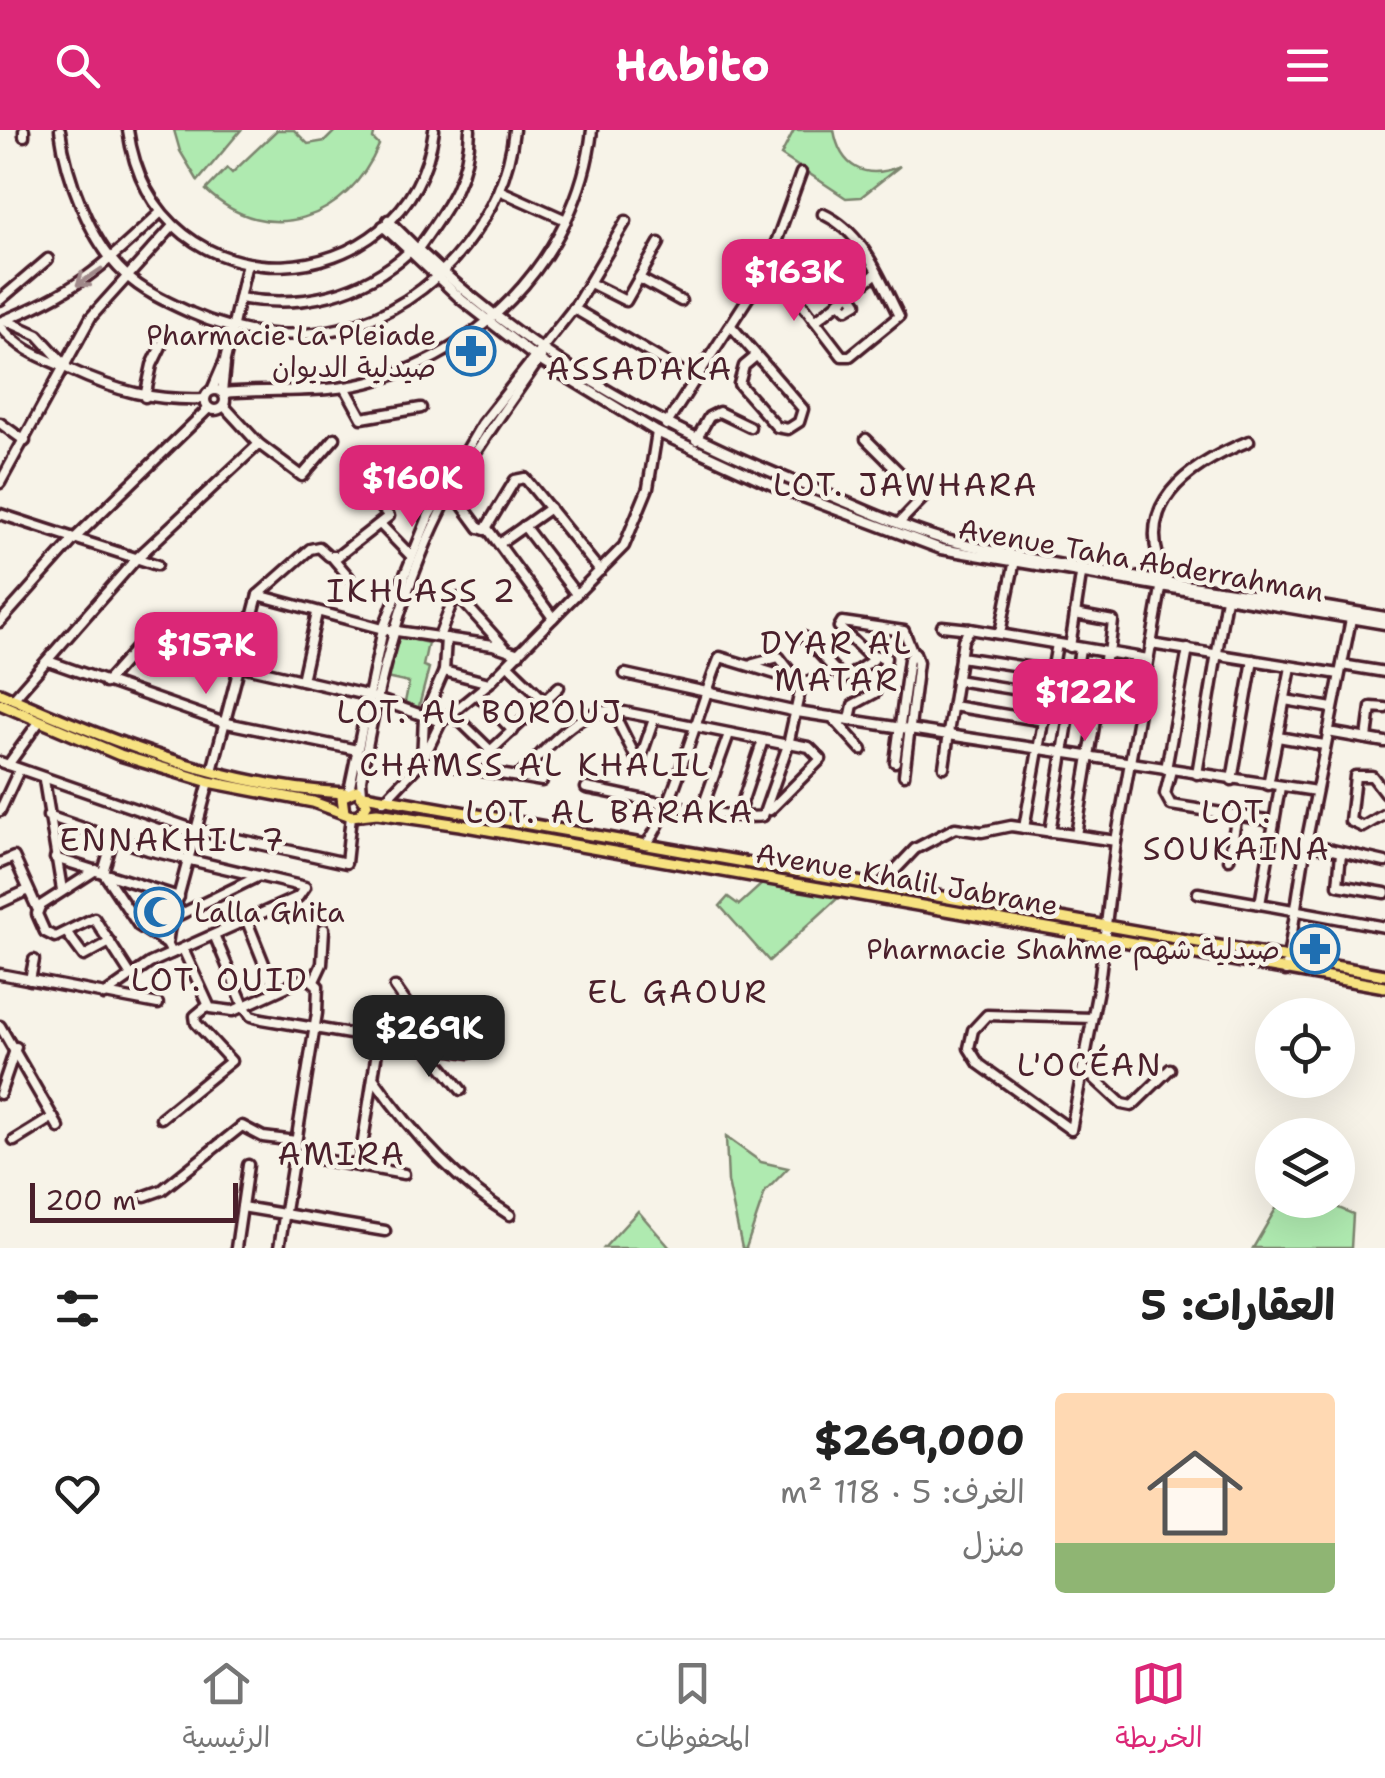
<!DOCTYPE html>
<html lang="ar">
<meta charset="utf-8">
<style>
:root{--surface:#fff;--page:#f2f2f2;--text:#222;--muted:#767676;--line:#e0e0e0;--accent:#db2777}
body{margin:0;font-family:"Shantell Sans","Playpen Sans Arabic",sans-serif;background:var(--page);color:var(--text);direction:rtl;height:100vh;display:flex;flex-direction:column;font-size:38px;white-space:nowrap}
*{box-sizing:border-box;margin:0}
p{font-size:32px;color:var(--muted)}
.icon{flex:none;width:55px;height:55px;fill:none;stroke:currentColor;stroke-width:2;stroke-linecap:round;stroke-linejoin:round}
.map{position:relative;height:1118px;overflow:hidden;direction:ltr}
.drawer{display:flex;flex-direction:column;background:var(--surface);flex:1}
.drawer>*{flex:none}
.buttons{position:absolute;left:1255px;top:868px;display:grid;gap:20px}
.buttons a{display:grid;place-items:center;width:100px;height:100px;border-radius:50%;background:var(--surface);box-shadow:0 10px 40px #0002;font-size:50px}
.scale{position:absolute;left:30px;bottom:25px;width:208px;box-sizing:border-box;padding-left:10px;border:5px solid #4a1f2b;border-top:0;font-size:28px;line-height:35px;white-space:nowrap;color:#4a1f2b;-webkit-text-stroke:8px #f7f3e8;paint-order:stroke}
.price{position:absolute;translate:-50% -85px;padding:0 22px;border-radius:20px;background:var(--accent);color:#fff;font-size:32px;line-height:65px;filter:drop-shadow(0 2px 5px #0008)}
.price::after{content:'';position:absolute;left:50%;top:60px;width:30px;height:22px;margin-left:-15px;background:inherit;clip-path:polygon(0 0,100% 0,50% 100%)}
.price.active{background:#222;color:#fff}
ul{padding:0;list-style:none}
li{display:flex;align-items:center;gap:30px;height:250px;padding:0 50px}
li+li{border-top:2px solid var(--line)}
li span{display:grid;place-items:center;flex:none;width:280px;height:200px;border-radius:10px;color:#555}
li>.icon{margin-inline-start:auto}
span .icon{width:120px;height:120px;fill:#fffc;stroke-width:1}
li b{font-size:42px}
h2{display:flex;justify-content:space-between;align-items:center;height:120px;padding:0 50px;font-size:42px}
header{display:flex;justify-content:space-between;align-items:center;height:130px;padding:0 50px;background:var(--accent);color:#fff;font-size:45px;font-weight:700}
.tabs{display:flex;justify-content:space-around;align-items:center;height:140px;border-top:2px solid var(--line);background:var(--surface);font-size:28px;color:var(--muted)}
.tabs a{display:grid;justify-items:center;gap:5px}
.tabs .active{color:var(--accent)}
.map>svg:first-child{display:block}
.green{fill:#afeab0;stroke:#7c846e;stroke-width:2.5}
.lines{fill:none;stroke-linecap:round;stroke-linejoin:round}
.minor-casing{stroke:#4a1f2b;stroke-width:15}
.major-casing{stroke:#4a1f2b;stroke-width:16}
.minor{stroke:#f7f3e8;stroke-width:8}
.major{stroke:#f7e281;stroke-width:9}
.oneway{stroke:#a0898a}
.labels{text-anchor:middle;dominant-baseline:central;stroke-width:9;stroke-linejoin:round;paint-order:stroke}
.poi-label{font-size:28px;fill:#4a1f2b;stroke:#f7f3e8;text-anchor:end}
.street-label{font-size:28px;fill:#4a1f2b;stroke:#f7f3e8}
.quarter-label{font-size:32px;letter-spacing:2.5px;fill:#4a1f2b;stroke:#f7f3e8}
</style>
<header><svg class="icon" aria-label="menu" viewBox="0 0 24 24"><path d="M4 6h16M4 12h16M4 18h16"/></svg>Habito<svg class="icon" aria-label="search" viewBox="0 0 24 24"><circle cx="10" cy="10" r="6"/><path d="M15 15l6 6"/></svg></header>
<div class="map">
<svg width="1385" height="1118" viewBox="0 0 1385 1118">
<rect width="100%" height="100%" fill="#f7f3e8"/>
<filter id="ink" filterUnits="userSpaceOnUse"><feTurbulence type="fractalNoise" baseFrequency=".01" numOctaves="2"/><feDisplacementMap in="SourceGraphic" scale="20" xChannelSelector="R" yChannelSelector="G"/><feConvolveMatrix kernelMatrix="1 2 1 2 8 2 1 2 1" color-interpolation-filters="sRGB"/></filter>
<g filter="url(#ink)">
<!-- green -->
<g class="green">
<polygon points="174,0 241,0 198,51 180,21"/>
<path d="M 277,0 L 294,0 L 308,14 L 325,11 L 336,0 L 375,0 L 373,9 L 379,15 C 348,89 268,119 206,60 L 227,38 L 232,43 Z"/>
<path d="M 794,0 L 834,0 C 840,37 865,51 900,36 L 861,67 L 846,68 L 781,25 Z"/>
<polygon points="398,506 428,513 423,536 429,538 418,580 404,577 409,553 386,548"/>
<polygon points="763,753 839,767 769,831 720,776 728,767 739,775"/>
<polygon points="726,1007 761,1032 788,1038 765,1062 746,1118 742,1118 728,1052"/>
<polygon points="1281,1070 1320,1070 1353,1084 1351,1118 1253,1118"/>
<polygon points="638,1081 670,1118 604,1118"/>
</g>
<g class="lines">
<!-- minor casing -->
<g class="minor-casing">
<g id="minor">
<polyline points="24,0 24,6"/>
<path d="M 60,0 C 66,46 90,112 125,144 C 142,161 169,173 191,183 C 289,227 397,203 464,117 C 492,81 509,46 514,0"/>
<path d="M 128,0 C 155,189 411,173 434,0"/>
<polyline points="501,61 566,90"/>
<path d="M 388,90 C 512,218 661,300 826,364 C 865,379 905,399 946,410 C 1089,446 1240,460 1385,487"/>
<polyline points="383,96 462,170 539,230 657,302 779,358 941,419 1385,494"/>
<path d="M 418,119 C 446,79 469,50 470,0"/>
<polyline points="832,138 857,173 847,179 839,171"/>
<path d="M 766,140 L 786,153 L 842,226 L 850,226 L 899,186 C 879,147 864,103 823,84"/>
<polyline points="639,148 681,171"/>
<polyline points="590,153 626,171 659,113"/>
<path d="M 239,168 C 302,179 362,165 410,121"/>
<polyline points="0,170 48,129"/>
<polyline points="573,178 696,250"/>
<polyline points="7,191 38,205 66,236"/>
<polyline points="815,191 877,143"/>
<path d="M 0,192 C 78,161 101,138 161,82"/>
<path d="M 0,196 C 22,222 42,227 71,240 C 116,261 154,271 205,269"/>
<polyline points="732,197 803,279 799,292 788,299 777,297 739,254 744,236 756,226"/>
<polyline points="345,257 362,288 421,278"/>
<circle cx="215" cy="270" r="10"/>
<polyline points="212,260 225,230 247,133"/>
<polyline points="222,262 225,234"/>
<path d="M 223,263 C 263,259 305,263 345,257 C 473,237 578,128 592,0"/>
<polyline points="145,267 152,235 166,206"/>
<polyline points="224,276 259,314 302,346 335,308"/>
<polyline points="0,293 25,311"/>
<polyline points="666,295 766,140 801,43"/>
<polyline points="866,309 924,367 899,393"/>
<polyline points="696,310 709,287 719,282 750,297"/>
<polyline points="0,353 91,187 173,96"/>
<polyline points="452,361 479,398 485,400 515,350 525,348 600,441"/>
<polyline points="0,384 157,435"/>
<polyline points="380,394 411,426"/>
<polyline points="524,396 576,464"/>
<polyline points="487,398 553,488"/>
<polyline points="499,414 550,378"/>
<polyline points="332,427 349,447"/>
<path d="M 1167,449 C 1129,376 1187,336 1249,311"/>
<polyline points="258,465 383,499 493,515 519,524"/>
<polyline points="1075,484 1113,491 1109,524"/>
<polyline points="0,492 76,407 209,278"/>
<polyline points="942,496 970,499"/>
<polyline points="1000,503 1014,435"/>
<polyline points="146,505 237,535 366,565 441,592"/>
<polyline points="439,507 453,470 460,468 505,518"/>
<polyline points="804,507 834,539"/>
<polyline points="446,508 444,541 489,553"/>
<polyline points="1151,514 1339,544"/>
<polyline points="1070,517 1081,445"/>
<polyline points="869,524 886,528 880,555"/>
<polyline points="960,527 1053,541"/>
<polyline points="48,531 222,592 357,620"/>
<polyline points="753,534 779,527 796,549"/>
<polyline points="508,535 545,571"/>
<polyline points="1342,535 1385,542"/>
<polyline points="444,541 424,587 422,631 542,651"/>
<polyline points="625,544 797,582 1316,661"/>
<polyline points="302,550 317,483"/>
<polyline points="956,550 1049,565"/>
<polyline points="105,553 155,497"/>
<polyline points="803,554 834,539 844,549 873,530 839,497 842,492 904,501 913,523"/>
<polyline points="477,564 513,601"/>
<polyline points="13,569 136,429 259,314"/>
<polyline points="1285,570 1332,578"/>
<polyline points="953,576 1044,591"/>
<polyline points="454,585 491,621"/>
<polyline points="832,587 862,620"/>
<polyline points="654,589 641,627 636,628 613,582 624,582 788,615"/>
<polyline points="850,589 853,575 875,563"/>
<polyline points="1328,602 1385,612"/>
<polyline points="948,603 963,510 970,499 1148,529"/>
<polyline points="1278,607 1324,615"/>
<polyline points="1367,608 1371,577 1385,578"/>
<polyline points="0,632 196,700 346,733 351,686"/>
<polyline points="895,632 909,529 915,523"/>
<polyline points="8,635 39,592"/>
<polyline points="944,637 949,603"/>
<polyline points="471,639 559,557"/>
<polyline points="1166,639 1188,519"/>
<polyline points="1171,640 1165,664 1171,675 1273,691"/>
<polyline points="212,641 258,465 310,419 319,417 329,426 338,426 389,386 351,343"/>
<polyline points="1197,644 1226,468"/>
<polyline points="904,645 918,532 915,523"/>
<path d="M 518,647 C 545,622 578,575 618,581"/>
<polyline points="44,650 62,760"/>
<polyline points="1232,650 1253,530"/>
<polyline points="1268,655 1291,537"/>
<polyline points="1280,657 1260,774 1385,797"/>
<path d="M 586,658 C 622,664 736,692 763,686 L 788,615 L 802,552 L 720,527 C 702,567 669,693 645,715"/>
<polyline points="349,661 383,499 429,385 482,294 576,175 626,91"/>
<path d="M 362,663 L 361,650 C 378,550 403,450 452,360 C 479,314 511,271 541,227"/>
<polyline points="1385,663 1372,646 1355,646 1350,691 1363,697 1385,684"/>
<polyline points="384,671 422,631 441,592 489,553 624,416 648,358 657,302"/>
<polyline points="702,679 729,604"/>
<polyline points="770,680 821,629 809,617 789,613"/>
<polyline points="0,681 19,640"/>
<polyline points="738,685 763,610"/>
<polyline points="48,686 148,720 305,757 298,767 150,833 104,865"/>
<polyline points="1024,698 1057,514"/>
<polyline points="1050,702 1080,519"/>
<polyline points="1076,705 1106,523"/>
<polyline points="113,709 103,742 139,796 167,814"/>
<polyline points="1116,711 1162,453"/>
<polyline points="1306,714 1385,732"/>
<polyline points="1341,723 1338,755 1385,763"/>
<polyline points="55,728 179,767"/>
<polyline points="1229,729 1237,685"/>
<polyline points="0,733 14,727 37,778"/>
<polyline points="96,740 40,776 37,784 45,802 55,807 94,788 130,844"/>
<polyline points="879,757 915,719 955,698 982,702 1011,696 1116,711 1099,854 1071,1000 979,934 969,918 973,900 987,885 1092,888"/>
<polyline points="1198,763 1260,774"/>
<polyline points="0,773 26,761"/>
<polyline points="173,788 259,746"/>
<polyline points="247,791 275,861"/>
<polyline points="67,803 84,826 110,812"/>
<polyline points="215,807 244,876 301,850 310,849 318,856 317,883 279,1118"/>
<polyline points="183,819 210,878 233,881 244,876 251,886 262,889 379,909 359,1036 294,1025"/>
<polyline points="172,823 167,814 169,801 209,652"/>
<polyline points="1286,841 1306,714 1351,489"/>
<polyline points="0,844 158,874"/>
<polyline points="30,850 34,830"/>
<polyline points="314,851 322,834 324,799"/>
<polyline points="395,857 416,887 439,892"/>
<polyline points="0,896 59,998"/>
<polyline points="379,909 470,923"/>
<polyline points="425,916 461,960"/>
<polyline points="435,918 440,885"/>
<polyline points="1083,938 1122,974 1132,976 1170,939"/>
<path d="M 374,949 C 411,1002 455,1051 510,1085"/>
<polyline points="0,964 16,917"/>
<polyline points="161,988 231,931 196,893 195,886 207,876"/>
<polyline points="14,1011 53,987"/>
<polyline points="359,1036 404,1044"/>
<polyline points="145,1066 162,1060 242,996 263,1007 296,1011"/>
<polyline points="242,1077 385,1101"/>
<polyline points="236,1118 248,1035"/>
</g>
</g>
<!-- major casing -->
<g class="major-casing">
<g id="major">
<path d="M 0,563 C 109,611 224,657 345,663"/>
<polyline points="0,574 120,625 209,652 313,672 351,686 377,683 460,695 1385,857"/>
<polyline points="364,665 1385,845"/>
<polyline points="344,682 342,667 357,660 367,674 360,685"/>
</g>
</g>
<!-- minor -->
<use href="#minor" class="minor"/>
<!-- major -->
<use href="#major" class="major"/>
</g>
<!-- one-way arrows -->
<defs><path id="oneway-shaft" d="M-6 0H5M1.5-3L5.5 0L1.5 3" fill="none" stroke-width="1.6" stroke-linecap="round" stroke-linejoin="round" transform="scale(2.5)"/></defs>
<use class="oneway" href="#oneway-shaft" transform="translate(89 147) rotate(146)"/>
</g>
<!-- icons -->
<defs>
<g id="pharmacy-ring" transform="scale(2.5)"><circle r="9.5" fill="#f7f3e8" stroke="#1f6fb2" stroke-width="1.5"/><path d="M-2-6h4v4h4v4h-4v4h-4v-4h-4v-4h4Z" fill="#1f6fb2"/></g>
<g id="mosque-ring" transform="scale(2.5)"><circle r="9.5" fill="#f7f3e8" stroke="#1f6fb2" stroke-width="1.5"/><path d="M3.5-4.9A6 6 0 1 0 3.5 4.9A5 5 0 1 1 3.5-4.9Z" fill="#1f6fb2"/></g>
</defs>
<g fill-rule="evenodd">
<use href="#pharmacy-ring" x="471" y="221"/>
<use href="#mosque-ring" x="159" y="782"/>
<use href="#pharmacy-ring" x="1315" y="819"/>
</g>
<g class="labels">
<!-- poi labels -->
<g class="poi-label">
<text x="436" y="205">Pharmacie La Pleiade<tspan x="436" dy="32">صيدلية الديوان</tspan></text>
<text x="194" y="782" text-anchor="start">Lalla Ghita</text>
<text x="1280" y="819">Pharmacie Shahme صيدلية شهم</text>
</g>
<!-- street labels -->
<g class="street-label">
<text transform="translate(1141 430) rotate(10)">Avenue Taha Abderrahman</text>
<text transform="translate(907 749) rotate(10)">Avenue Khalil Jabrane</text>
</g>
<!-- quarter labels -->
<g class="quarter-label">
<text x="640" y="238">ASSADAKA</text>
<text x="906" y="354">LOT. JAWHARA</text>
<text x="422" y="460">IKHLASS 2</text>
<text x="837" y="512">DYAR AL<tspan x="837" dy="37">MATAR</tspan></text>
<text x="480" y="581">LOT. AL BOROUJ</text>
<text x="535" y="634">CHAMSS AL KHALIL</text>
<text x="610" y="681">LOT. AL BARAKA</text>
<text x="1237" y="681">LOT.<tspan x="1237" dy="37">SOUKAINA</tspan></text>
<text x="173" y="709">ENNAKHIL 7</text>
<text x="220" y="849">LOT. OUID</text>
<text x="678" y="861">EL GAOUR</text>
<text x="1090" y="934">L'OCÉAN</text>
<text x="342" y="1023">AMIRA</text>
</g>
</g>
</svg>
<div class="buttons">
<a><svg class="icon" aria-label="locate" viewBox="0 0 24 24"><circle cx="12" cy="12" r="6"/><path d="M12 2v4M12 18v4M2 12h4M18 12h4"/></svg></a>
<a><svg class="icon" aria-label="layers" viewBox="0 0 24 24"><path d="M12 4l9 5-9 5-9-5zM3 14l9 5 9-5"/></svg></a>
</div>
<div class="scale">200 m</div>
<b class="price" style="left:794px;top:194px">$163K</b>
<b class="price" style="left:412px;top:400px">$160K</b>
<b class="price" style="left:206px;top:567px">$157K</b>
<b class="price" style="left:1085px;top:614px">$122K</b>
<b class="price active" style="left:429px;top:950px">$269K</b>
</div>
<section class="drawer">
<h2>العقارات: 5<svg class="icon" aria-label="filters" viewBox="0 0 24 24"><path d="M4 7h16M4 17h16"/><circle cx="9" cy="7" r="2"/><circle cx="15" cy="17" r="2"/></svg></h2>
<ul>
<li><span style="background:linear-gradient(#ffd9b3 75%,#8fb573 0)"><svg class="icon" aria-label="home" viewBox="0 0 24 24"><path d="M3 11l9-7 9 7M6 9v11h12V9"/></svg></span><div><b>$269,000</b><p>الغرف: 5 · 118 m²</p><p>منزل</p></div><svg class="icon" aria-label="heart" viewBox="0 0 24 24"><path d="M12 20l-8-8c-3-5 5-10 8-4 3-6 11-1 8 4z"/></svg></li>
</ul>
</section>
<nav class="tabs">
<a class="active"><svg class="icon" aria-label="map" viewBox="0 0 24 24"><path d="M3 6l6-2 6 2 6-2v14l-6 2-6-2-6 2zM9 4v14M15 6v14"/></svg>الخريطة</a>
<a><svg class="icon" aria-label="saved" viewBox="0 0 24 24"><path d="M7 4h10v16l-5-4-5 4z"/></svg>المحفوظات</a>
<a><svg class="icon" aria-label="home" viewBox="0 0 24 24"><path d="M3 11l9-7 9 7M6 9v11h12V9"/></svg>الرئيسية</a>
</nav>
